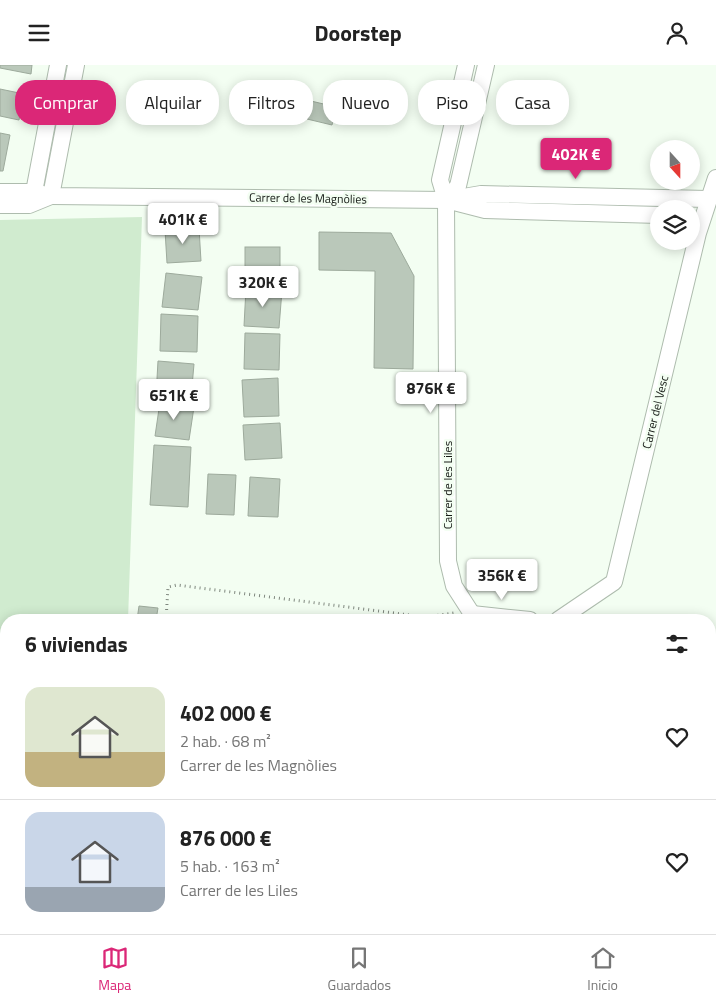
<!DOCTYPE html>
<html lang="es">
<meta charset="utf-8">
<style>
:root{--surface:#fff;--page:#f2f2f2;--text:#222;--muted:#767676;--line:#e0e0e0;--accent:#db2777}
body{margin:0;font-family:"Titillium Web",sans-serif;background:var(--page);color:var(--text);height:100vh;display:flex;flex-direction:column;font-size:19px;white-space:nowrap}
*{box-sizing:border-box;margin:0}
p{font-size:16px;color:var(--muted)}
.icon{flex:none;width:28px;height:28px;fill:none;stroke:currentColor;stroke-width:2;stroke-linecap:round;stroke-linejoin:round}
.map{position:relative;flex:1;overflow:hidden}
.panel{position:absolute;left:0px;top:549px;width:716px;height:321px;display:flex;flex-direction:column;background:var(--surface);border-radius:20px 20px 0 0;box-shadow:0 2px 12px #0003}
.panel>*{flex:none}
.hud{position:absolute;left:15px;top:15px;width:686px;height:45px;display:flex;gap:10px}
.needle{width:32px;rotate:159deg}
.tools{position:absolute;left:650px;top:75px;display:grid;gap:10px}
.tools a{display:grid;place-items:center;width:50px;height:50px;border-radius:50%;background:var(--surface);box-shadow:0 2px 12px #0003;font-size:25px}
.price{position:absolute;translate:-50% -42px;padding:0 11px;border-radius:5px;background:#fff;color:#222;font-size:16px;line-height:32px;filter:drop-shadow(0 1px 2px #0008)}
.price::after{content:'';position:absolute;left:50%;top:30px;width:15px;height:11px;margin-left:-8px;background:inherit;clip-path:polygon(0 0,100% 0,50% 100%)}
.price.active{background:var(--accent);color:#fff}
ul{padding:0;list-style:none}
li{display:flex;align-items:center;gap:15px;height:125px;padding:0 25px}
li+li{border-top:1px solid var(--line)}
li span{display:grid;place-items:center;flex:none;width:140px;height:100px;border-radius:15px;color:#555}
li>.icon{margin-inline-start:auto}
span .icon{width:60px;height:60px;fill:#fffc;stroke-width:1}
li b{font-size:21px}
h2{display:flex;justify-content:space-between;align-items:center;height:60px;padding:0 25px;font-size:21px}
.tag{padding:0 18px;border-radius:20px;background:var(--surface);box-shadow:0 2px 12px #0003;font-size:18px;line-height:45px}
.tag.active{background:var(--accent);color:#fff}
header{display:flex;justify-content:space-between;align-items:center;height:65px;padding:0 25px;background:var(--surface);font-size:22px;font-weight:700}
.tab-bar{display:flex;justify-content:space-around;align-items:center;height:70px;border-top:1px solid var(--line);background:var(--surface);font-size:14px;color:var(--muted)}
.tab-bar a{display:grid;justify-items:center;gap:2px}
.tab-bar .active{color:var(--accent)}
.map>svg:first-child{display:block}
.green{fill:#d0ebcf}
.building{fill:#bac8ba;stroke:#9daa9c}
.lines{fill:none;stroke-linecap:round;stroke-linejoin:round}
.street-casing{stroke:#aebcae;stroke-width:18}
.path{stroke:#7f877e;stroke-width:3;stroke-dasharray:1 4;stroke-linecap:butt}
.street{stroke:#fff;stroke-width:16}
.labels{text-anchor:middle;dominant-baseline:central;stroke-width:5;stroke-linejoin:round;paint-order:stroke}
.street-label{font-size:12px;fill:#151a15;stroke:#f3fef2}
</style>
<header><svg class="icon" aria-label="menu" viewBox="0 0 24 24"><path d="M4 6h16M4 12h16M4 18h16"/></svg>Doorstep<svg class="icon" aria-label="person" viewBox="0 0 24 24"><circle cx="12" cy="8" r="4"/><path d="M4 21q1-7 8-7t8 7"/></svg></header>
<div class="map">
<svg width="716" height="869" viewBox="0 0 716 869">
<rect width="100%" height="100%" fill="#f3fef2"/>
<!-- green -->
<polygon class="green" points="142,152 128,555 6,555 6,864 118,864 118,869 0,869 0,155"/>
<!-- building -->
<g class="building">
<polygon points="0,0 32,0 31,9 0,3"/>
<polygon points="0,24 24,29 19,55 0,51"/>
<polygon points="311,36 336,42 332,60 307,54"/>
<polygon points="0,68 10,70 3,106 0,106"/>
<polygon points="199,163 201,196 167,198 165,165"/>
<polygon points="319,167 391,168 414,211 413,304 374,303 375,206 319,205"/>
<rect x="245" y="182" width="35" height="35"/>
<polygon points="166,208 202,212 198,245 162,242"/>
<polygon points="246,223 282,225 279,263 244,261"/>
<polygon points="161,249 198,251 197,287 160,286"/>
<polygon points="245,268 280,269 279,305 244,304"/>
<polygon points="158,296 194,299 191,333 156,331"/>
<polygon points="278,313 279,351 244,352 242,315"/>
<polygon points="160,337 194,342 189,375 155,371"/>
<polygon points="280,358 282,393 245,395 243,360"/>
<polygon points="154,380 191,382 188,442 150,440"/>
<polygon points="208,409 236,410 234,450 206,449"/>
<polygon points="250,412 280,414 278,452 248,451"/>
<polygon points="139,541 158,543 156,555 137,555"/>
</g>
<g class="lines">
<!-- street casing -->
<g class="street-casing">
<g id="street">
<polyline points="466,0 440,115 446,135 448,496 454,521 472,549"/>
<polyline points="0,127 34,127 51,131 446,135 481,129 708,134"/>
<polyline points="34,127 58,0"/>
<polyline points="51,131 76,0"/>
<polyline points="446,135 458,121 486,0"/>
<polyline points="450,136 485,145 659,150"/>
<polyline points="0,140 29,140 51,131"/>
<polyline points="472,549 530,555"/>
<polyline points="558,555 614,517 698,168 716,113"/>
<polyline points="710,618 716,620"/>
<polyline points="454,869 454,864"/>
</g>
</g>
<!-- path -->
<g class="path">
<polyline points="166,555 168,522 177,520 425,552 454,548"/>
<polyline points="710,600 716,577"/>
</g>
<!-- street -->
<use href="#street" class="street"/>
</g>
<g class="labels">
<!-- street labels -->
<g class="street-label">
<text transform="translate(308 133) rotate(1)">Carrer de les Magnòlies</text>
<text transform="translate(655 347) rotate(-76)">Carrer del Vesc</text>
<text transform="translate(447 420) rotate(-90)">Carrer de les Liles</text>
</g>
</g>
</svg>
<div class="tools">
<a><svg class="needle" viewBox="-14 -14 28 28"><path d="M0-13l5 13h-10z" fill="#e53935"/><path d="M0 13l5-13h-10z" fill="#767676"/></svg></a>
<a><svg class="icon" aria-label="layers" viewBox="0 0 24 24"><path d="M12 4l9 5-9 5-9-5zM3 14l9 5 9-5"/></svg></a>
</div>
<b class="price active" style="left:576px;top:115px">402K €</b>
<b class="price" style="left:183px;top:180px">401K €</b>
<b class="price" style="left:263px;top:243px">320K €</b>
<b class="price" style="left:431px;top:349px">876K €</b>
<b class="price" style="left:174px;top:356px">651K €</b>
<b class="price" style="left:502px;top:536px">356K €</b>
<div class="hud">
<a class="tag active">Comprar</a>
<a class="tag">Alquilar</a>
<a class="tag">Filtros</a>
<a class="tag">Nuevo</a>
<a class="tag">Piso</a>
<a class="tag">Casa</a>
</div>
<section class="panel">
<h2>6 viviendas<svg class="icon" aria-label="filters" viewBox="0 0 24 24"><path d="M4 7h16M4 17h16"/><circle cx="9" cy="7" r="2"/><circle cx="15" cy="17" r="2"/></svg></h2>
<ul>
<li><span style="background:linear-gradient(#dfe7d0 65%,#c2b280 0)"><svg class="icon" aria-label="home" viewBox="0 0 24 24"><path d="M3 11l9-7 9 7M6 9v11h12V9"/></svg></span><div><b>402 000 €</b><p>2 hab. · 68 m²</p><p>Carrer de les Magnòlies</p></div><svg class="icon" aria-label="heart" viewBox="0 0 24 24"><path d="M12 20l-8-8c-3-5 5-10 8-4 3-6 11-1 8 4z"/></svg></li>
<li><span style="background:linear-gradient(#c9d6e8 75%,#9aa5b1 0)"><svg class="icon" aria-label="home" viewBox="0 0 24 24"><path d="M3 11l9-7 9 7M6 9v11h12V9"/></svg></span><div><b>876 000 €</b><p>5 hab. · 163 m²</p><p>Carrer de les Liles</p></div><svg class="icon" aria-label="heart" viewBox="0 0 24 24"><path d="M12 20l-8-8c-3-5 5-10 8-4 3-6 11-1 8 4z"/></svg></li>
</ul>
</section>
</div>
<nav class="tab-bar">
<a class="active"><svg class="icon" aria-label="map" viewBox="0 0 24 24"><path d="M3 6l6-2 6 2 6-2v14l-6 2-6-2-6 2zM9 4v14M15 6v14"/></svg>Mapa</a>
<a><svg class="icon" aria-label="saved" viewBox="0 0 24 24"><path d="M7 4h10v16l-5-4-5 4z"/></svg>Guardados</a>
<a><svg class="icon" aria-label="home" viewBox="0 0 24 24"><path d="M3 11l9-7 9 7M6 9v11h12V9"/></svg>Inicio</a>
</nav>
